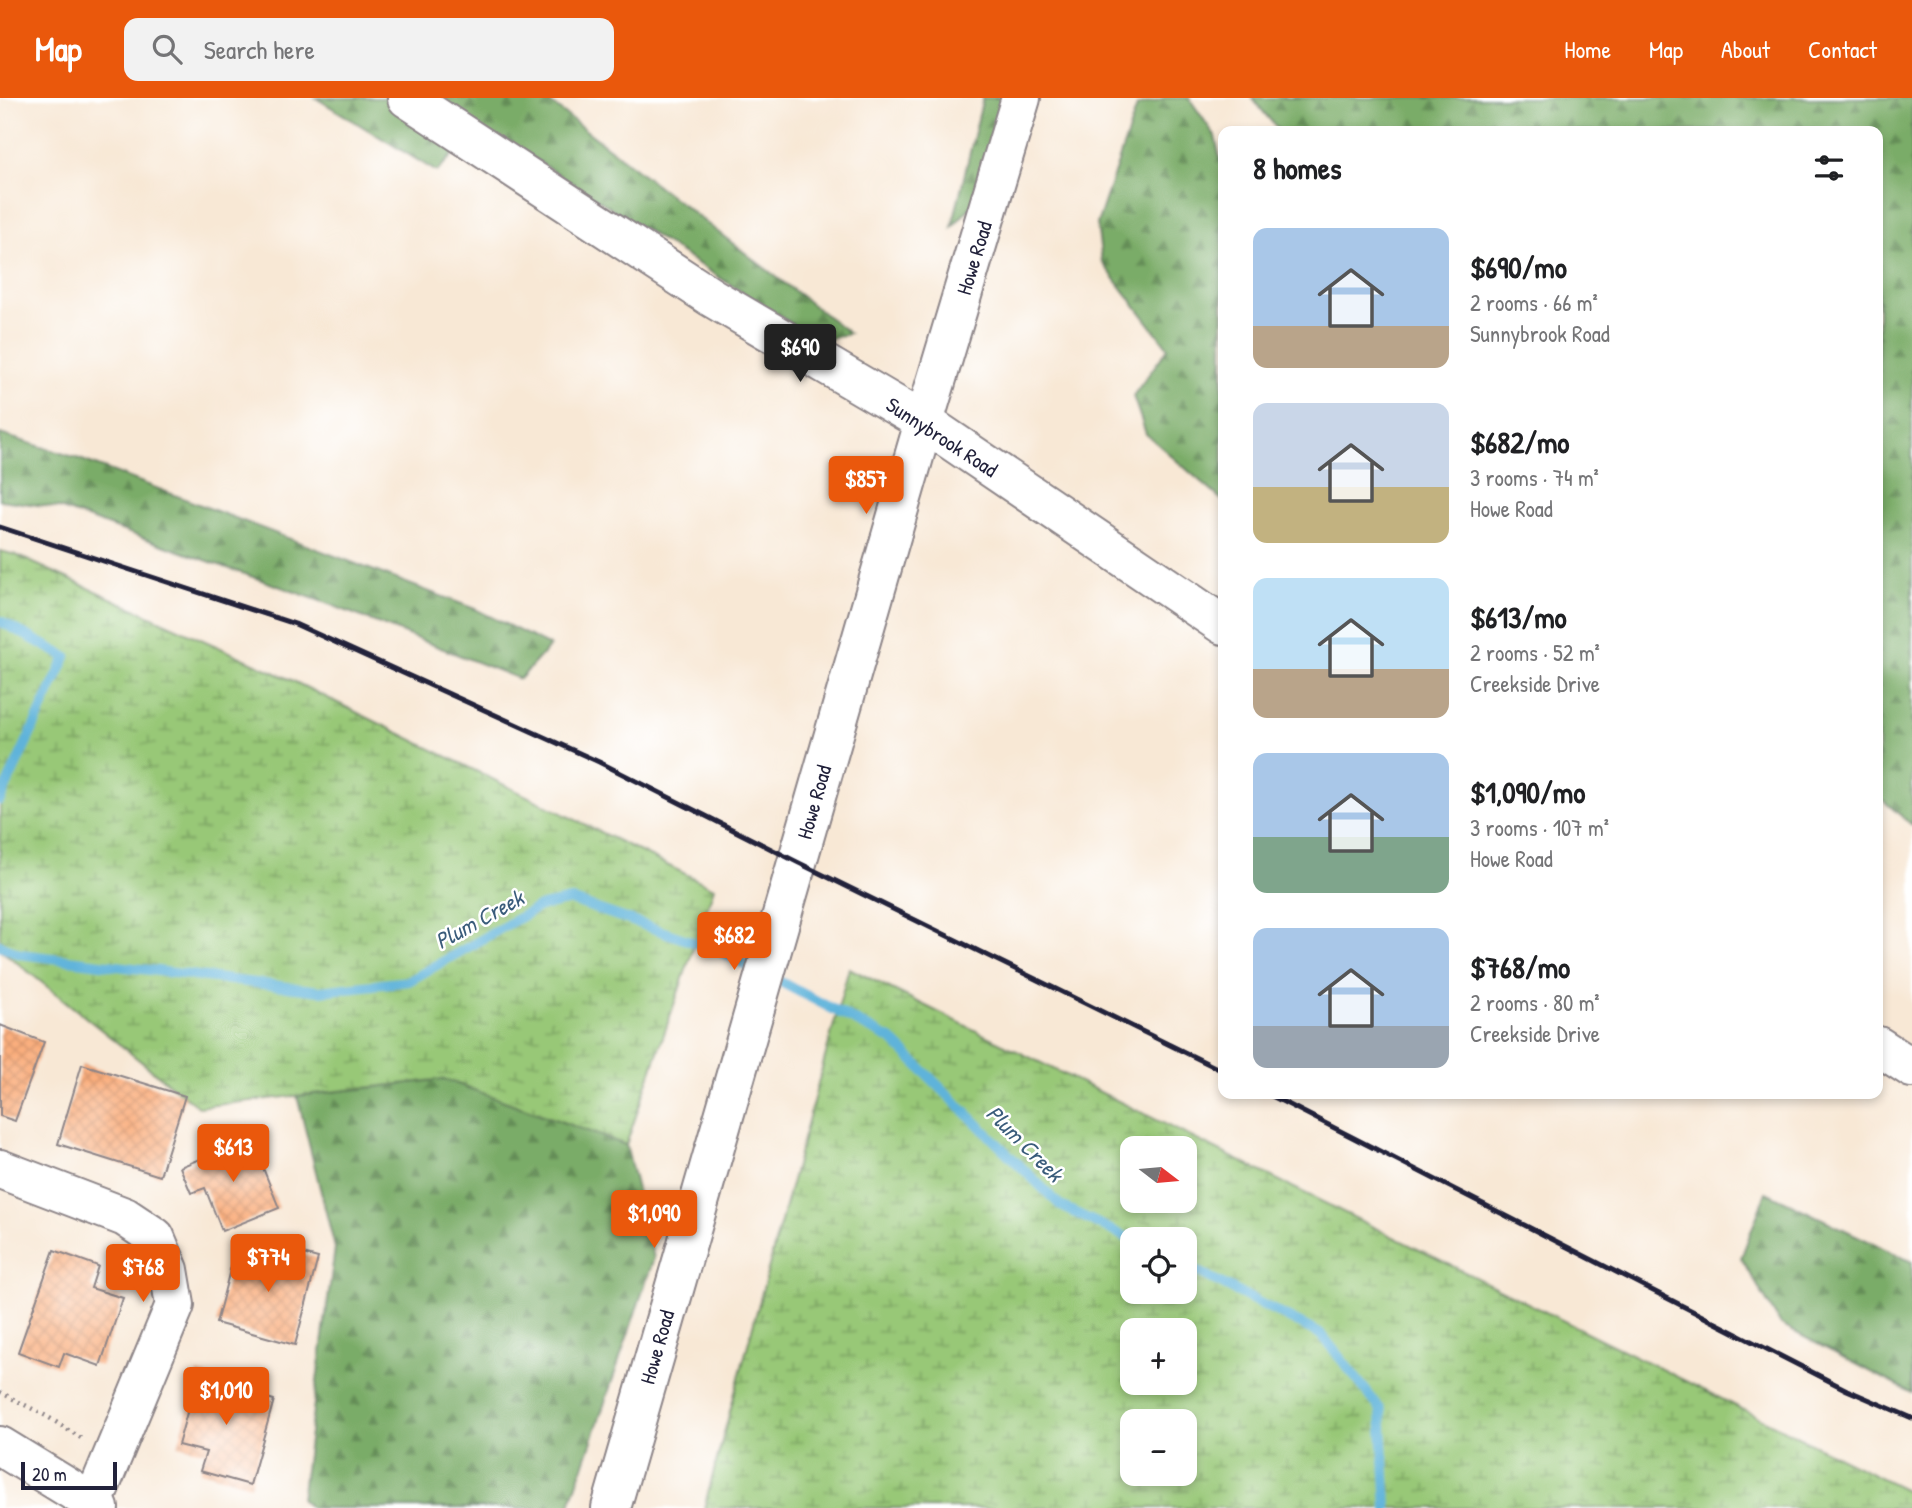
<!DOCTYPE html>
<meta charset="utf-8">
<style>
:root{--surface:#fff;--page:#f2f2f2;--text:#202124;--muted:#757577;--accent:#ea580c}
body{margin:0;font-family:"Patrick Hand",sans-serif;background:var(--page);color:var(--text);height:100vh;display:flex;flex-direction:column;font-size:26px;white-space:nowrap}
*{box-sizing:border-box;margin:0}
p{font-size:23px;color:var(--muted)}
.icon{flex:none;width:38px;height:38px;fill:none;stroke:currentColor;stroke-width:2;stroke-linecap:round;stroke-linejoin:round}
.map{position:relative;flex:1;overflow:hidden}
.side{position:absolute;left:1218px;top:28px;width:665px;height:973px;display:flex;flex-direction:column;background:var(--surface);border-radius:14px;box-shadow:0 4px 10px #0003}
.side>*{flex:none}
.needle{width:46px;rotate:106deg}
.buttons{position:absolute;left:1120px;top:1038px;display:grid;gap:14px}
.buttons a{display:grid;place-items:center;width:77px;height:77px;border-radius:14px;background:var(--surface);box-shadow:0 4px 10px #0003;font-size:35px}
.scale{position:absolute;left:21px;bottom:18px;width:96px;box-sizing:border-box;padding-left:7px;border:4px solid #22223b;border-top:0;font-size:19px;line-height:24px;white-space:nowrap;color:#22223b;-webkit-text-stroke:5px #fff;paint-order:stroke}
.price{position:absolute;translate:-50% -60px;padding:0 16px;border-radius:7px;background:var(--accent);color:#fff;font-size:23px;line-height:46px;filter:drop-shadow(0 2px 4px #0008)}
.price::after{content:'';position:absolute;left:50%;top:42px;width:21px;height:16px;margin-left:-10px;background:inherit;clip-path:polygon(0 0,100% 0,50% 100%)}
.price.current{background:#222;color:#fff}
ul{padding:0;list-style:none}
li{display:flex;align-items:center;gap:21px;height:175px;padding:0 35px}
li span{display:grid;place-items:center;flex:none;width:196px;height:140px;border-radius:14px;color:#555}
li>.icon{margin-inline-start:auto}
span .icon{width:84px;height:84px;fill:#fffc;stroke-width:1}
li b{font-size:30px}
h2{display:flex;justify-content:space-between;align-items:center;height:84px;padding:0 35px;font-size:30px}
header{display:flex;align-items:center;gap:42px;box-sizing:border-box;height:98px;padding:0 35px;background:var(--accent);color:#fff}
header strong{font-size:33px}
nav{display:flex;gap:38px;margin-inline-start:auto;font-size:24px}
.search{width:490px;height:63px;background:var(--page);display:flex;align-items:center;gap:18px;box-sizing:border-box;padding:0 24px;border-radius:14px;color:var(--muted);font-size:26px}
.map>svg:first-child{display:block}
.forest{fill:url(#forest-firs);stroke:#4e6752;stroke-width:2}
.wetland{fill:url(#wetland-marsh);stroke:#5d7559;stroke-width:2;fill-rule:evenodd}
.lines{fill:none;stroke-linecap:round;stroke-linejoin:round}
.stream{stroke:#5eb3da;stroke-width:10}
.building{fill:url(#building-cross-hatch)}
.minor-casing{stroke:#8d8588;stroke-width:42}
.tertiary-casing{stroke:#8d8588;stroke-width:42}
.path{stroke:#8d8588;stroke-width:4.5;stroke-dasharray:2 5;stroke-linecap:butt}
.minor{stroke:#fff;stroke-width:38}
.tertiary{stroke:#fff;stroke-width:38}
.rail{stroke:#22223b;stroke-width:5}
.labels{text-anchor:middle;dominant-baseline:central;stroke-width:5;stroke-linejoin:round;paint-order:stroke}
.street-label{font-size:21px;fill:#22223b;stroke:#fff}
.water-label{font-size:23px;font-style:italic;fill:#3a5c7b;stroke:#fff}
</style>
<header>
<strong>Map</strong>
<div class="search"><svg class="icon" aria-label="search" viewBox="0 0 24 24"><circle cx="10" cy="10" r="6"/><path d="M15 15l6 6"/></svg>Search here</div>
<nav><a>Home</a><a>Map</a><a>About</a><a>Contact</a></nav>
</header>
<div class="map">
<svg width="1912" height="1410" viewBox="0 0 1912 1410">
<defs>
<pattern id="forest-firs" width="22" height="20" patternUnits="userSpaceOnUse" patternTransform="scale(1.75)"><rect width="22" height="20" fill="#7aac68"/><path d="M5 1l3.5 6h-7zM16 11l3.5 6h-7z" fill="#648c57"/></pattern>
<pattern id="wetland-marsh" width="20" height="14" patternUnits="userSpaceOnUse" patternTransform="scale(1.75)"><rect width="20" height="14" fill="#98c877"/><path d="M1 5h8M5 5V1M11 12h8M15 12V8" fill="none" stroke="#7ca263"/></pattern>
<pattern id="building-cross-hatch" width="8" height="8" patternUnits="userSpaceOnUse" patternTransform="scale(1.75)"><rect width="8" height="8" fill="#faae7d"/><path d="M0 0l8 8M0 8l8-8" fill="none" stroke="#d6956d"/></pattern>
</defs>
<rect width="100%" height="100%" fill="#fff"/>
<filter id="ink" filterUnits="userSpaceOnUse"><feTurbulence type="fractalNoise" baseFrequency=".0143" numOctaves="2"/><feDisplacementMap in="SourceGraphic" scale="14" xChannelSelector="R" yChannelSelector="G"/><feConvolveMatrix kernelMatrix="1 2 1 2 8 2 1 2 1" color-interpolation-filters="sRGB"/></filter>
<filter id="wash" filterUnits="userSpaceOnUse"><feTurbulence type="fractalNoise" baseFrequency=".00686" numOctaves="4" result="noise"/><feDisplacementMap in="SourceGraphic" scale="28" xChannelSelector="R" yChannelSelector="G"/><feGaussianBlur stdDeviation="1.57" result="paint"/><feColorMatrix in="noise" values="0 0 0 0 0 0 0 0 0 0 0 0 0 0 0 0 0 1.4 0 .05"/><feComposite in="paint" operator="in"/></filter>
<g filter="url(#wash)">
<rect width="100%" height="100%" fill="#f8e8d5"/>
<!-- forest -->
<g class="forest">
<polygon points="316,0 544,0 849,235 820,244 522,53 455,54 437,74"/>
<polygon points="983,0 1015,0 981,98 952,129"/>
<polygon points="1165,0 1189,0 1215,38 1223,74 1223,403 1146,336 1133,298 1168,250 1102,164 1097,126 1137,8"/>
<polygon points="1252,0 1912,0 1912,727 1878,698 1878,33 1279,33"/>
<polygon points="0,336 77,360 475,511 550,548 520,581 326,505 59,410 0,402"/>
<polygon points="444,981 626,1047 654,1160 569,1410 311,1410 301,1401 335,1150 297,998"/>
<polygon points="1766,1094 1912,1164 1912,1295 1781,1227 1741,1160"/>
</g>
<!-- wetland -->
<g class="wetland">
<polygon points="0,453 16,457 289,581 714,790 626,1047 444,981 198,1009 0,851"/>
<path d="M 849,870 L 1912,1395 L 1912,1410 L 704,1410 ZM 1132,1050 L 1185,1050 L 1185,1102 L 1132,1102 ZM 1132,1141 L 1185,1141 L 1185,1194 L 1132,1194 ZM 1132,1232 L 1185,1232 L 1185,1284 L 1132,1284 ZM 1132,1323 L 1185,1323 L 1185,1376 L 1132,1376 Z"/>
</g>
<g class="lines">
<!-- stream -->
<g class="stream">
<polyline points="0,523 66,559 0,702"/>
<polyline points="0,847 20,856 320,893 409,883 538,809 571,802 719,853 759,874"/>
<polyline points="773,880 892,942 1061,1108 1132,1142"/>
<polyline points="1185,1167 1322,1237 1381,1312 1387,1410"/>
</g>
</g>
<g id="blocks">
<!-- building -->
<g class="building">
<polygon points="0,927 44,944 15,1023 0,1018"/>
<polygon points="82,966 185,998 160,1078 58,1046"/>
<polygon points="251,1040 279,1110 222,1133 205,1090 191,1095 180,1069"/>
<polygon points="269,1147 318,1160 295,1247 216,1225 235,1153 265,1162"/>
<polygon points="54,1152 98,1168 91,1190 123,1200 100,1268 64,1255 59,1269 18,1254"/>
<polygon points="198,1275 255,1291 253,1296 274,1302 250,1387 200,1373 206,1354 178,1347"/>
</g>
</g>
</g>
<g filter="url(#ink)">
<use href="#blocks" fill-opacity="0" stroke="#8d8588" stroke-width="2"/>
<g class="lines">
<!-- minor casing -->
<g class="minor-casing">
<g id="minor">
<polyline points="0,1071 125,1119 155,1139 169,1172 175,1207 93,1405"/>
<polyline points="0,1348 93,1405 99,1410"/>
</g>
</g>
<!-- tertiary casing -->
<g class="tertiary-casing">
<g id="tertiary">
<polyline points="407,0 711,199 924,324 1223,527"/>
<polyline points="1878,948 1912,970"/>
<polyline points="611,1410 924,324 1021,0"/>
</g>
</g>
<!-- path -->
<polyline class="path" points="0,1294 48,1319 81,1340"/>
<!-- minor -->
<use href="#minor" class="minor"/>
<!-- tertiary -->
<use href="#tertiary" class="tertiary"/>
<!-- rail -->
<g class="rail">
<polyline points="0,429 295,526 599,664 797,764 1223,973"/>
<polyline points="1268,996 1847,1292 1912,1320"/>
</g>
</g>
</g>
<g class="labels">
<!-- street labels -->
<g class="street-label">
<text transform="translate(974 160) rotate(-73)">Howe Road</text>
<text transform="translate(942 339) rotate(33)">Sunnybrook Road</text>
<text transform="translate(814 704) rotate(-74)">Howe Road</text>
<text transform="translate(657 1249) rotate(-74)">Howe Road</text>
</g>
<!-- water labels -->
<g class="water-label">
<text transform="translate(479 821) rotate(-29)">Plum Creek</text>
<text transform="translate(1025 1045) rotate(45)">Plum Creek</text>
</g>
</g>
</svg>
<div class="buttons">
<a><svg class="needle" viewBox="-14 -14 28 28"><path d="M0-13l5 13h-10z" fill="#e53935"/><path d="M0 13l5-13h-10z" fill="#757577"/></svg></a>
<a><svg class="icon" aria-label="locate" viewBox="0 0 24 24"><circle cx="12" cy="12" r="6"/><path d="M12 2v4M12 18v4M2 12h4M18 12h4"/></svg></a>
<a>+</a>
<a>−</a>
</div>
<div class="scale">20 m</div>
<b class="price current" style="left:800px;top:286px">$690</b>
<b class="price" style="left:866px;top:418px">$857</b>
<b class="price" style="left:734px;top:874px">$682</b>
<b class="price" style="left:233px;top:1086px">$613</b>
<b class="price" style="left:654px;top:1152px">$1,090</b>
<b class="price" style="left:268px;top:1196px">$774</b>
<b class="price" style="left:143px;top:1206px">$768</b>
<b class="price" style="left:226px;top:1329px">$1,010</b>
<section class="side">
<h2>8 homes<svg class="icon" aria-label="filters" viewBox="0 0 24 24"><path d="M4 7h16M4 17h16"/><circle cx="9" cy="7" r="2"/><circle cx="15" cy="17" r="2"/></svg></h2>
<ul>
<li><span style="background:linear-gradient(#a9c7e8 70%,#b9a48a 0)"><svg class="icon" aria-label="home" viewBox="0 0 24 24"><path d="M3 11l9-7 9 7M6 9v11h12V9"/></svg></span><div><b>$690/mo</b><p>2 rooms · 66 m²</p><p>Sunnybrook Road</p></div></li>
<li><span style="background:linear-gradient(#c9d6e8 60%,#c2b280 0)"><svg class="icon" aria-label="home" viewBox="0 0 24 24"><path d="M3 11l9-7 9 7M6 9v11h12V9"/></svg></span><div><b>$682/mo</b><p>3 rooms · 74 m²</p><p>Howe Road</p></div></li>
<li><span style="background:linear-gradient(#bfe0f5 65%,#b9a48a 0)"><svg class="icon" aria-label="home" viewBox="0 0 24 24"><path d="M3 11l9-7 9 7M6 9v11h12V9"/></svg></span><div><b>$613/mo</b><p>2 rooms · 52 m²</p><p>Creekside Drive</p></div></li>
<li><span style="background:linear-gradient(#a9c7e8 60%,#7fa58c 0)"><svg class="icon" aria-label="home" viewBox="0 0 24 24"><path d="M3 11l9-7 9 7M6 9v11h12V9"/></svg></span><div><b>$1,090/mo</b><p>3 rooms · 107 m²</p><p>Howe Road</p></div></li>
<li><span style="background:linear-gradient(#a9c7e8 70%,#9aa5b1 0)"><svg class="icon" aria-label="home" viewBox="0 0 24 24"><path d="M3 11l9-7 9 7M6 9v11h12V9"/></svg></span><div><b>$768/mo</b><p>2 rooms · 80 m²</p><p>Creekside Drive</p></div></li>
</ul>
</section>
</div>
